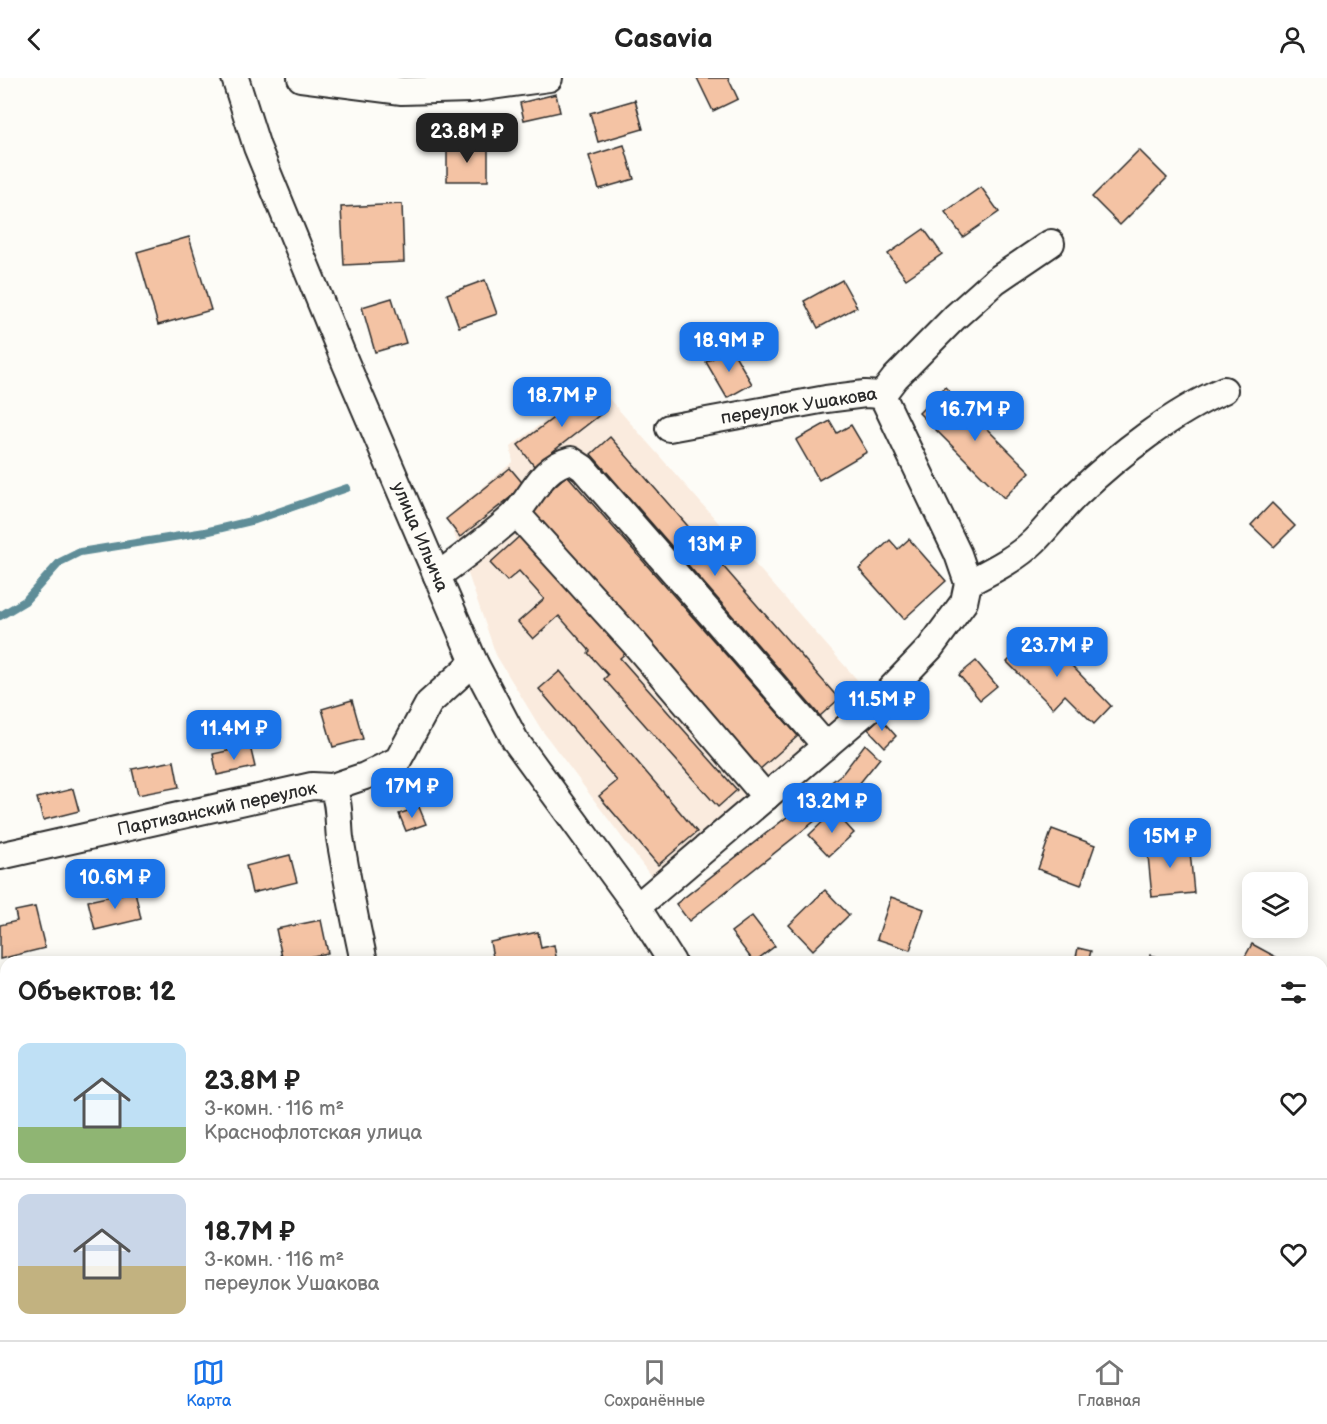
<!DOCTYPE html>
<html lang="ru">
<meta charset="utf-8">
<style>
:root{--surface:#fff;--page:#f2f2f2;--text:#222;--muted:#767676;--line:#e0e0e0;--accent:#1a73e8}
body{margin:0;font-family:"Balsamiq Sans",sans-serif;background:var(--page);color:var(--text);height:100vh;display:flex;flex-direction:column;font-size:22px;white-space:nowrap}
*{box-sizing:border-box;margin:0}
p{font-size:20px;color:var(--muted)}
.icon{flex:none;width:33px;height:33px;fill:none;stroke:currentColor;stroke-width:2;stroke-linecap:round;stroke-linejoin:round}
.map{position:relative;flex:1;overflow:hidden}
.panel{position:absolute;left:0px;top:878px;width:1328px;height:386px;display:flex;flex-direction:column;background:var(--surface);border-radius:18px 18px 0 0;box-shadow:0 3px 15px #0003}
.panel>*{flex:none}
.buttons{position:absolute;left:1242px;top:794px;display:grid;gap:12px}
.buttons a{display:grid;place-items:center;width:66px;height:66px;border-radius:12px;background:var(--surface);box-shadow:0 3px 15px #0003;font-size:30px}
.price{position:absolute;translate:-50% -51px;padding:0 14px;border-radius:12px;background:var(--accent);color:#fff;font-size:20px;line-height:39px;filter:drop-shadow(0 2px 3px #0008)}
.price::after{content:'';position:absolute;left:50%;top:36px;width:18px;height:14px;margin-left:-9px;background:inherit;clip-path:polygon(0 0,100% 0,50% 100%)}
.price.on{background:#222;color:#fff}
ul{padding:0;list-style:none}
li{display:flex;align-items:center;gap:18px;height:150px;padding:0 18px}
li+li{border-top:2px solid var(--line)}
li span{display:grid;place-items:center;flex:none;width:168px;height:120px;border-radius:12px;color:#555}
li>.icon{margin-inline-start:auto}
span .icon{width:72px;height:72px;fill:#fffc;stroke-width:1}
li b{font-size:26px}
h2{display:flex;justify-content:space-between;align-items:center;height:72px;padding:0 18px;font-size:26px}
header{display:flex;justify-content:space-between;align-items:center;height:78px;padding:0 18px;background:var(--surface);font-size:27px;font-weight:800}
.dock{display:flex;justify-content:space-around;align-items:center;height:84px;border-top:2px solid var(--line);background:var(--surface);font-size:16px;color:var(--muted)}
.dock a{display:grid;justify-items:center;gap:3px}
.dock .on{color:var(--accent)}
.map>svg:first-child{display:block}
.built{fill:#faebde}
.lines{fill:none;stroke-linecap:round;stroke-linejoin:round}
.stream{stroke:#5f8d98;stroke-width:8}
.building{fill:#f4c3a4;stroke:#2b2b2b;stroke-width:1.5}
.minor-casing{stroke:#2b2b2b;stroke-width:30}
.minor{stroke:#fdfcf7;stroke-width:26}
.labels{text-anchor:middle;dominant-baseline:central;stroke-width:5;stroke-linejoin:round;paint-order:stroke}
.street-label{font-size:18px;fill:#2b2b2b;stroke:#fdfcf7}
</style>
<header><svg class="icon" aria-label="back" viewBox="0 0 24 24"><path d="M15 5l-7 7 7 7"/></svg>Casavia<svg class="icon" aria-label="person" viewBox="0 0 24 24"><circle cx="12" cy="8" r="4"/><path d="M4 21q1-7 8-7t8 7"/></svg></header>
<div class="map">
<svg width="1327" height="1262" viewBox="0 0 1327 1262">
<rect width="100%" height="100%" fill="#fdfcf7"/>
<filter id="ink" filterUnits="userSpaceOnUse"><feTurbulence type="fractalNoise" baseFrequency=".0167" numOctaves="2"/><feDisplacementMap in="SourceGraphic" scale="12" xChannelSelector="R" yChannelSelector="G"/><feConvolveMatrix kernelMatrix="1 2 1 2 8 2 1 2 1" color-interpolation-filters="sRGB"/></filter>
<g filter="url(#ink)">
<!-- built -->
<g class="built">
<polygon points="595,305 868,614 653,801 541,651 496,577 448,438 513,384 510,369"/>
<polygon points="1322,1059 1327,1062 1327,1262 1033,1262 1028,1257 1322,1257"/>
</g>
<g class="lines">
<!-- stream -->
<polyline class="stream" points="0,538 25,523 60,484 80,474 205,454 255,442 347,410"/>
</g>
<!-- building -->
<g class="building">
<polygon points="697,0 728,0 738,21 713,33"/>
<polygon points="556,16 560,34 524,42 520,25"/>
<polygon points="635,22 643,51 598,64 590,35"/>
<polygon points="624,67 634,101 599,111 589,78"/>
<rect x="447" y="68" width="41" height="35"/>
<polygon points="1139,72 1167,100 1120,147 1092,119"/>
<polygon points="981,109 999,134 963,159 945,134"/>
<polygon points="402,126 404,184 344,187 341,129"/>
<polygon points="924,151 942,176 906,201 888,176"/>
<polygon points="189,159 211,232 158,247 137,174"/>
<polygon points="485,202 497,236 459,249 447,216"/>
<polygon points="842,202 857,229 818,250 804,223"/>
<polygon points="392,220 406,265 375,274 362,229"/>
<polygon points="731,270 752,306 727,320 706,284"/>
<polygon points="945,309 1030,394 1004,420 919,335"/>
<polygon points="590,312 606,332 534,388 518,367"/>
<polygon points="830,343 837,355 851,347 867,374 819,402 796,362"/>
<polygon points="610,359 839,621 820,638 591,376"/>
<polygon points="510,390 525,408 460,459 446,441"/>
<polygon points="567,397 798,658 759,692 529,431"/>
<polygon points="1272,425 1295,448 1274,469 1251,447"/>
<polygon points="522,456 627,574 620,580 737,712 718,729 604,601 608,597 588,575 590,573 559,538 533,561 518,544 544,521 519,493 507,503 490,485"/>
<polygon points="909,461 946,503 904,541 859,491 890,462 898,471"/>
<polygon points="1038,553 1111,628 1094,646 1065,617 1053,630 1007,584"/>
<polygon points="976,583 997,608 980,622 959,597"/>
<polygon points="560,593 697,754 658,787 599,718 617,703 539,611"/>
<polygon points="352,622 363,661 333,669 322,631"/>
<polygon points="880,640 896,658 885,669 868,651"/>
<polygon points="865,666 880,680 855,711 689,843 676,826 843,695"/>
<polygon points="250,668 255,689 217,697 213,676"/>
<polygon points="174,683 179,709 138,717 132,691"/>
<polygon points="73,711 79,733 43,742 37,720"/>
<polygon points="419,729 426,746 406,753 399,736"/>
<polygon points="834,733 854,755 829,778 809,757"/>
<polygon points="1052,751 1095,767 1081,807 1038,791"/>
<polygon points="1189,763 1194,815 1152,819 1147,767"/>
<polygon points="290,777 297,804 252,815 246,788"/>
<polygon points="825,812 849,837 813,872 789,847"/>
<polygon points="135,813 141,841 95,852 88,823"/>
<polygon points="891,819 924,831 910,872 877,861"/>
<polygon points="35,829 45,870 0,881 0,847 17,843 15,833"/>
<polygon points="752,838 775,868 754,884 731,854"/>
<polygon points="321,842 328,875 283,884 276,851"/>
<polygon points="538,854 541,870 554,867 557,884 494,884 490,864"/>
<polygon points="1252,866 1285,884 1242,884"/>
<polygon points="1078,870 1091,873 1088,884 1075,884"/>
<polygon points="1150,877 1178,884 1149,884"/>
<polygon points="1322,1158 1327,1163 1327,1184 1322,1189"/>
<polygon points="1327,1233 1327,1262 1296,1262 1301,1257 1322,1257 1322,1238"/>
<polygon points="153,1257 194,1257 195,1262 154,1262"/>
<polygon points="204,1257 226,1257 227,1262 205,1262"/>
<polygon points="1146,1257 1277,1257 1282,1262 1151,1262"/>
</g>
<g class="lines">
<!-- minor casing -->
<g class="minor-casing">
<g id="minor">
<polyline points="235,0 257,69 346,286 474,584 515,662 637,829 672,884"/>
<polyline points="301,0 402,13 470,11 549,0"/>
<polyline points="669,350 826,321 865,316 882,317 895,300 955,239 995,203 1051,165"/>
<polyline points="516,435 635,566 766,719"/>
<path d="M 437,498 C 463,479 489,460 513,438 C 534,418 539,390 571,382 L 583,390 L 826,668"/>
<path d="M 968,505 C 991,493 1016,481 1034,463 C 1049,448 1062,430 1078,415 C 1118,377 1173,334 1224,312"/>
<polyline points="332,709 365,698 398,682 429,625 474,584"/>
<path d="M 0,778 L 312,708 L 332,709 C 340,724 338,743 340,760 C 347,801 355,842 364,884"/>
<polyline points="637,829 884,618 930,570 964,524 968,505 958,476 882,317"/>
<polyline points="1322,978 1327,974"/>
<polyline points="924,1257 929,1262"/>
<polyline points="312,1262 349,1257"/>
<polyline points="505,1262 505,1257"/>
</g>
</g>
<!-- minor -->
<use href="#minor" class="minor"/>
</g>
</g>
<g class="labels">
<!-- street labels -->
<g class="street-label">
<text transform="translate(799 328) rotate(-9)">переулок Ушакова</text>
<text transform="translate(420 459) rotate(67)">улица Ильича</text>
<text transform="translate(217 731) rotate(-12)">Партизанский переулок</text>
</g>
</g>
</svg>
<div class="buttons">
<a><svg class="icon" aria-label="layers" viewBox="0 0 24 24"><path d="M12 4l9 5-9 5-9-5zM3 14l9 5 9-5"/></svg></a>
</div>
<b class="price on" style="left:467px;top:86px">23.8M ₽</b>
<b class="price" style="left:729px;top:295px">18.9M ₽</b>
<b class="price" style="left:562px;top:350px">18.7M ₽</b>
<b class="price" style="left:975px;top:364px">16.7M ₽</b>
<b class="price" style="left:715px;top:499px">13M ₽</b>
<b class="price" style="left:1057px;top:600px">23.7M ₽</b>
<b class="price" style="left:882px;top:654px">11.5M ₽</b>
<b class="price" style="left:234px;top:683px">11.4M ₽</b>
<b class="price" style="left:412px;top:741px">17M ₽</b>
<b class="price" style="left:832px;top:756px">13.2M ₽</b>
<b class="price" style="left:1170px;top:791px">15M ₽</b>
<b class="price" style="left:115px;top:832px">10.6M ₽</b>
<section class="panel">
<h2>Объектов: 12<svg class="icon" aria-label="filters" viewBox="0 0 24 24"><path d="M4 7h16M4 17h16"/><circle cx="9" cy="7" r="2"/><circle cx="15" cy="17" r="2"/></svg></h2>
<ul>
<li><span style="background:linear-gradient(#bfe0f5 70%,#8fb573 0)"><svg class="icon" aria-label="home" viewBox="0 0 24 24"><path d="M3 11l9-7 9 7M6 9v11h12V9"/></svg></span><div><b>23.8M ₽</b><p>3-комн. · 116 m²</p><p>Краснофлотская улица</p></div><svg class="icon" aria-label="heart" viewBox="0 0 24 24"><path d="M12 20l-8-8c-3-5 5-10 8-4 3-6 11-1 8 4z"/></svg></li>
<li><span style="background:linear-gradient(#c9d6e8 60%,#c2b280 0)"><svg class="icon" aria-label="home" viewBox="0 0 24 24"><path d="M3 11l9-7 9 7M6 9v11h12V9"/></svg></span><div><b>18.7M ₽</b><p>3-комн. · 116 m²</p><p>переулок Ушакова</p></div><svg class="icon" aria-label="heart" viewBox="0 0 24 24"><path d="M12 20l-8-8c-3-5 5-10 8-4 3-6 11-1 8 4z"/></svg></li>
</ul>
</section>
</div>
<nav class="dock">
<a class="on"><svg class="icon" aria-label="map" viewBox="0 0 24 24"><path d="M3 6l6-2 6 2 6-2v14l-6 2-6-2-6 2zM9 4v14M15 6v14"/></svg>Карта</a>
<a><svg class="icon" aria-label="saved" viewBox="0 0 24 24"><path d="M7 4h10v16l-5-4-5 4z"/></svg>Сохранённые</a>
<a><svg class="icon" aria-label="home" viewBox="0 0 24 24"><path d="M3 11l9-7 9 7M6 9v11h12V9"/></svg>Главная</a>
</nav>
